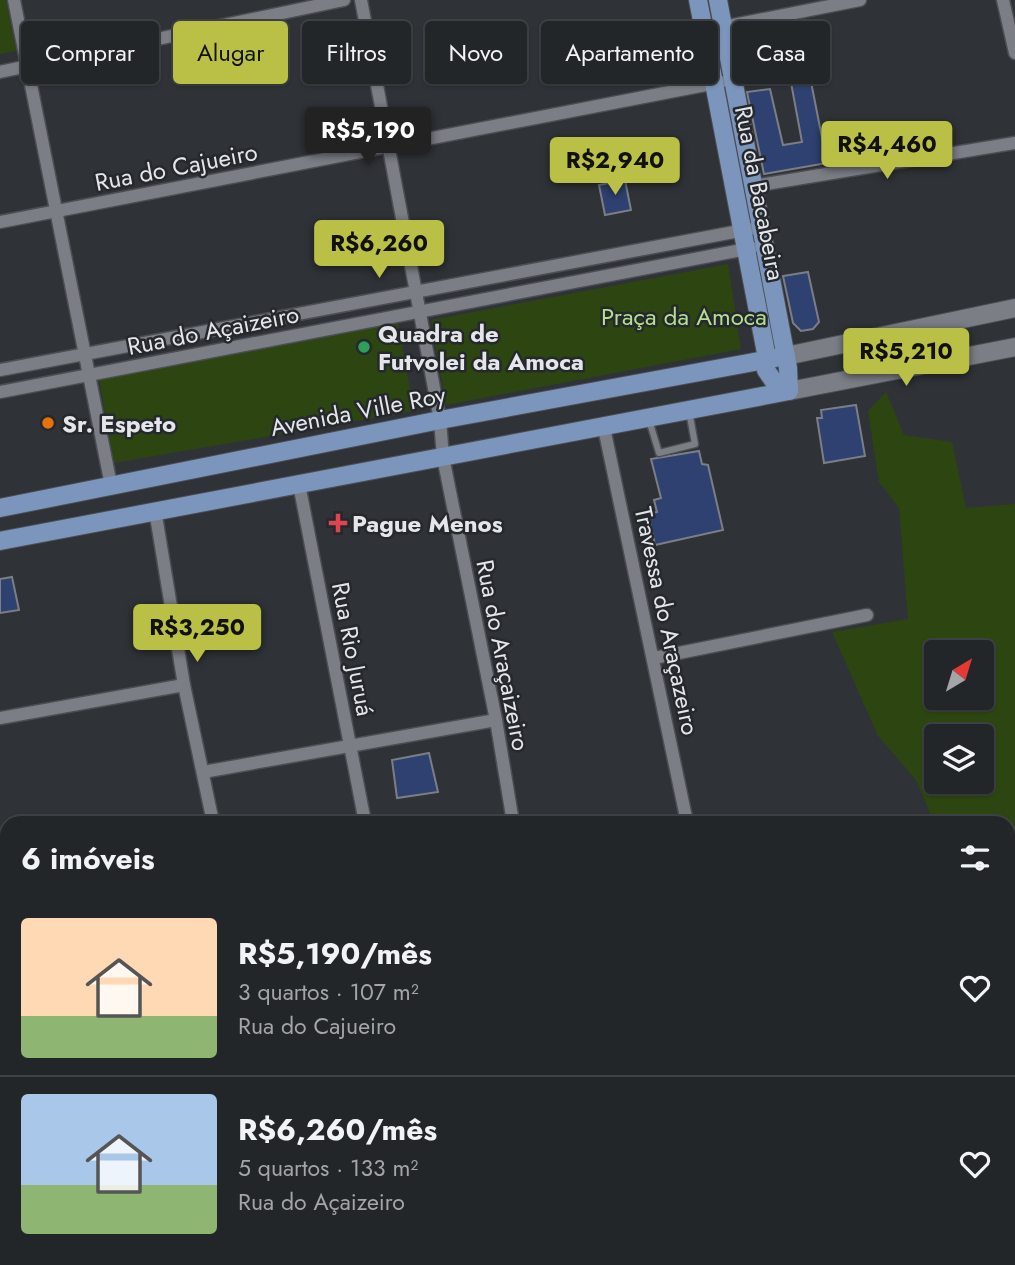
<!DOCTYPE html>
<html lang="pt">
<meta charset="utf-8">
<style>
:root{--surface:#232629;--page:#2f3235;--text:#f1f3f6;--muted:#a3a5a8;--line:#404346;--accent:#bac045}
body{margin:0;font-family:Jost,sans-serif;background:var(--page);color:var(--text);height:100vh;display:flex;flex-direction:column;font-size:26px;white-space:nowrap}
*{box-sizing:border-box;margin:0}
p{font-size:23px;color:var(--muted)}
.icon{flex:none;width:38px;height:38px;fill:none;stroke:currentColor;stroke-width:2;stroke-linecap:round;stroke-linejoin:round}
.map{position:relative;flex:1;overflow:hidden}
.drawer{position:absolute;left:0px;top:816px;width:1015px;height:450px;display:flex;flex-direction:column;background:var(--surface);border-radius:21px 21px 0 0;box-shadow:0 2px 5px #0004,0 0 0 2px var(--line)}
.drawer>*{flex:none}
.hud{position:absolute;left:21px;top:21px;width:973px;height:63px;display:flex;gap:14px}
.needle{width:46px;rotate:38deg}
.fabs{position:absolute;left:924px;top:640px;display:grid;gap:14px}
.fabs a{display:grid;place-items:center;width:70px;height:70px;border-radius:7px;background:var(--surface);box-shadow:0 2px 5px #0004,0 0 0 2px var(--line);font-size:35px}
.price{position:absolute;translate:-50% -60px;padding:0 16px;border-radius:7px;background:var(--accent);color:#111;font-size:23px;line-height:46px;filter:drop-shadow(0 2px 4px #0008)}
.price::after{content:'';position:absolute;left:50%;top:42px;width:21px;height:16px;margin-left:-10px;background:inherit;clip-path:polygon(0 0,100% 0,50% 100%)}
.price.current{background:#222;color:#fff}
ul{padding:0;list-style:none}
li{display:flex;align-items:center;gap:21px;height:175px;padding:0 21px}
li+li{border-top:2px solid var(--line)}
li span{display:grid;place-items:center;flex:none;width:196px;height:140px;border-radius:7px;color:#555}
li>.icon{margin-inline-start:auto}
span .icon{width:84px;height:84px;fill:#fffc;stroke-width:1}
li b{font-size:30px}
h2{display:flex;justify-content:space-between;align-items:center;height:84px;padding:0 21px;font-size:30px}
.tag{padding:0 24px;border-radius:7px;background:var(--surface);box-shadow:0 2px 5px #0004,0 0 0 2px var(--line);font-size:24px;line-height:63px}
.tag.current{background:var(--accent);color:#111}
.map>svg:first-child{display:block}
.green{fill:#2d4611;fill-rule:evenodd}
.building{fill:#2f4171;stroke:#7b7e85;stroke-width:2}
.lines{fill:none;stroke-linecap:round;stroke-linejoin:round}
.lane-casing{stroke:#4c4e54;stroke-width:9}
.street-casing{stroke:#4c4e54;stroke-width:15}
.secondary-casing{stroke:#4c4e54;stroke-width:20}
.primary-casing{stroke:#4c4e54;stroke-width:20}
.lane{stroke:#7b7e85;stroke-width:6}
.street{stroke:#7b7e85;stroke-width:12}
.secondary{stroke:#7b7e85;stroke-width:18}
.primary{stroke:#7c95bc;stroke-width:18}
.leisure-dot{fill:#2e9e5b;stroke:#25282d;stroke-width:2.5}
.food-dot{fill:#e8710a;stroke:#25282d;stroke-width:2.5}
.health-dot{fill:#e0444e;stroke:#25282d;stroke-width:2.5}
.labels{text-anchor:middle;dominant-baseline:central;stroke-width:5;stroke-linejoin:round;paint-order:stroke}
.street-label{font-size:24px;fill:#e4e6ea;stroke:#25282d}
.park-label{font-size:24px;fill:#b4df8e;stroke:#25282d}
.poi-label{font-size:24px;font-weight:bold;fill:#e4e6ea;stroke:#25282d;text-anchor:start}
</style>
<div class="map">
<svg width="1015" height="1265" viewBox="0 0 1015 1265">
<rect width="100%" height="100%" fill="#2f3237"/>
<!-- green -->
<g class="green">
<polygon points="0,0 6,0 16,51 0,54"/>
<polygon points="728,264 741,349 446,405 431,320"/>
<polygon points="397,319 414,411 114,463 99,379"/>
<path d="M 886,392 L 904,435 L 952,442 L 966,508 L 1015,504 L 1015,971 L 1008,972 L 1008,822 L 934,822 L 916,780 L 878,736 L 832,632 L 908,619 L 899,508 L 879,482 L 868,411 ZM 936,653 L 982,653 L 982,698 L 936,698 ZM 936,737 L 982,737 L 982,782 L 936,782 Z"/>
<polygon points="782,1258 934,1258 939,1265 784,1265"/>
</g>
<!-- building -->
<g class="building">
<polygon points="800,26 827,163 764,174 747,92 770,89 783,145 802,142 787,61 743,70 738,43 743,37"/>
<polygon points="625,180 631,210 605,215 599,185"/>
<polygon points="808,272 819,322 813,329 801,331 793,323 783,276"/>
<polygon points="856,405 865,456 824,463 817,418 822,418 821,410"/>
<polygon points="699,451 702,464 708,465 723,530 655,545 648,514 657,512 654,500 661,498 651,459"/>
<polygon points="12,577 19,610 0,613 0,579"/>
<polygon points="429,753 438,792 397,798 392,760"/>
</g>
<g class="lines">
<!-- lane casing -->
<g class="lane-casing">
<polyline id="lane" points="649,420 659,453 695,444 689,411"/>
</g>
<!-- street casing -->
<g class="street-casing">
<g id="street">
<polyline points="14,0 111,485"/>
<polyline points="361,0 440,420 443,457 496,720 513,822"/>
<polyline points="1003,0 1015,53"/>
<polyline points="723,27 860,0"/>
<polyline points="0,72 344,0"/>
<polyline points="754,186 1015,143"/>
<polyline points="0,222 721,82"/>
<polyline points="0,370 750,229"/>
<polyline points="0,392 752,248"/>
<polyline points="604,428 687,822"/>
<polyline points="299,484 365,822"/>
<polyline points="155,510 184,685 213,822"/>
<polyline points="654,658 867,615"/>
<polyline points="0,718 184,685"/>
<polyline points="203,772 496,720"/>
<polyline points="0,867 7,866"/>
<polyline points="0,1002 7,1000"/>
<polyline points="297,1258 299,1265"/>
</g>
</g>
<!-- secondary casing -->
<g class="secondary-casing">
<g id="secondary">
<polyline points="786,356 1015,308"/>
<polyline points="789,391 1015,347"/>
<polyline points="1008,1035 1015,1033"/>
<polyline points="1008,1055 1015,1054"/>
<polyline points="0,1228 7,1226"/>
<polyline points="0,1248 7,1247"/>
</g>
</g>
<!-- primary casing -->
<g class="primary-casing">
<g id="primary">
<polyline points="698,0 767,358 766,370 781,392"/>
<polyline points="0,508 440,420 786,356"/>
<polyline points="0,541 789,391 788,368 718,0"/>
</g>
</g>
<!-- lane -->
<use href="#lane" class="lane"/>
<!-- street -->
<use href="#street" class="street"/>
<!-- secondary -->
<use href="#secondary" class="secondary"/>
<!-- primary -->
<use href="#primary" class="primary"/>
</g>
<!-- markers -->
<circle class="leisure-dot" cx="364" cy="347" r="7"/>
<circle class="food-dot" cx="48" cy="423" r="7"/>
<path class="health-dot" d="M334.5 512.5h7v7h7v7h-7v7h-7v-7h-7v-7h7z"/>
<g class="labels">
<!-- street labels -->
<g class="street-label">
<text transform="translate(176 167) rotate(-11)">Rua do Cajueiro</text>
<text transform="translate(760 193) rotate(79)">Rua da Bacabeira</text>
<text transform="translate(213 330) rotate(-11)">Rua do Açaizeiro</text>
<text transform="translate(358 411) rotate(-11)">Avenida Ville Roy</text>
<text transform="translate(667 621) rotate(78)">Travessa do Araçazeiro</text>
<text transform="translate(353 649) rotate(79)">Rua Rio Juruá</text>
<text transform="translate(503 655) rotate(79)">Rua do Araçaizeiro</text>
</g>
<!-- park labels -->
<g class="park-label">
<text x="684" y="316">Praça da Amoca</text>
</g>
<!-- poi labels -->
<g class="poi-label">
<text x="378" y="333">Quadra de<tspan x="378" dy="28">Futvolei da Amoca</tspan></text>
<text x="62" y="423">Sr. Espeto</text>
<text x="352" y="523">Pague Menos</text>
</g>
</g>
</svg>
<div class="fabs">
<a><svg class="needle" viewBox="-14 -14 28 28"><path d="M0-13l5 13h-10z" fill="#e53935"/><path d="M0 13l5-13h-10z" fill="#a3a5a8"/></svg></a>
<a><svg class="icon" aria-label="layers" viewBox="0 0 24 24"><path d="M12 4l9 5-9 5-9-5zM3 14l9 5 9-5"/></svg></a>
</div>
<b class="price current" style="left:368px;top:167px">R$5,190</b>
<b class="price" style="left:887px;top:181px">R$4,460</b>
<b class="price" style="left:615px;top:197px">R$2,940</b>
<b class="price" style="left:379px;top:280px">R$6,260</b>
<b class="price" style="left:906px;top:388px">R$5,210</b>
<b class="price" style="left:197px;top:664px">R$3,250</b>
<div class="hud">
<a class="tag">Comprar</a>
<a class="tag current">Alugar</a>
<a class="tag">Filtros</a>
<a class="tag">Novo</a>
<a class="tag">Apartamento</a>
<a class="tag">Casa</a>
</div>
<section class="drawer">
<h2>6 imóveis<svg class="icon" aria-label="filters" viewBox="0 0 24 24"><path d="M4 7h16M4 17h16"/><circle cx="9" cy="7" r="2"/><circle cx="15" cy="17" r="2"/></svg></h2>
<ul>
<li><span style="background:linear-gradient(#ffd9b3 70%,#8fb573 0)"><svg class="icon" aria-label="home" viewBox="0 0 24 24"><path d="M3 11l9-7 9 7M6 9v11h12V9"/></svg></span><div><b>R$5,190/mês</b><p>3 quartos · 107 m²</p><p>Rua do Cajueiro</p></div><svg class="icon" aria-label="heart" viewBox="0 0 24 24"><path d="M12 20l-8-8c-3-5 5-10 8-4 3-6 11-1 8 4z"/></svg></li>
<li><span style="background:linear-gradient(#a9c7e8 65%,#8fb573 0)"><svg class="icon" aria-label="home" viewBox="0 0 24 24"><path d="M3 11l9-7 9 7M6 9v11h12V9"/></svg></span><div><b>R$6,260/mês</b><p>5 quartos · 133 m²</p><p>Rua do Açaizeiro</p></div><svg class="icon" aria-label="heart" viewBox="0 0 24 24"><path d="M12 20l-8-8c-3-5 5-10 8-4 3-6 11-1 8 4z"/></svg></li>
</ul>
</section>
</div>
